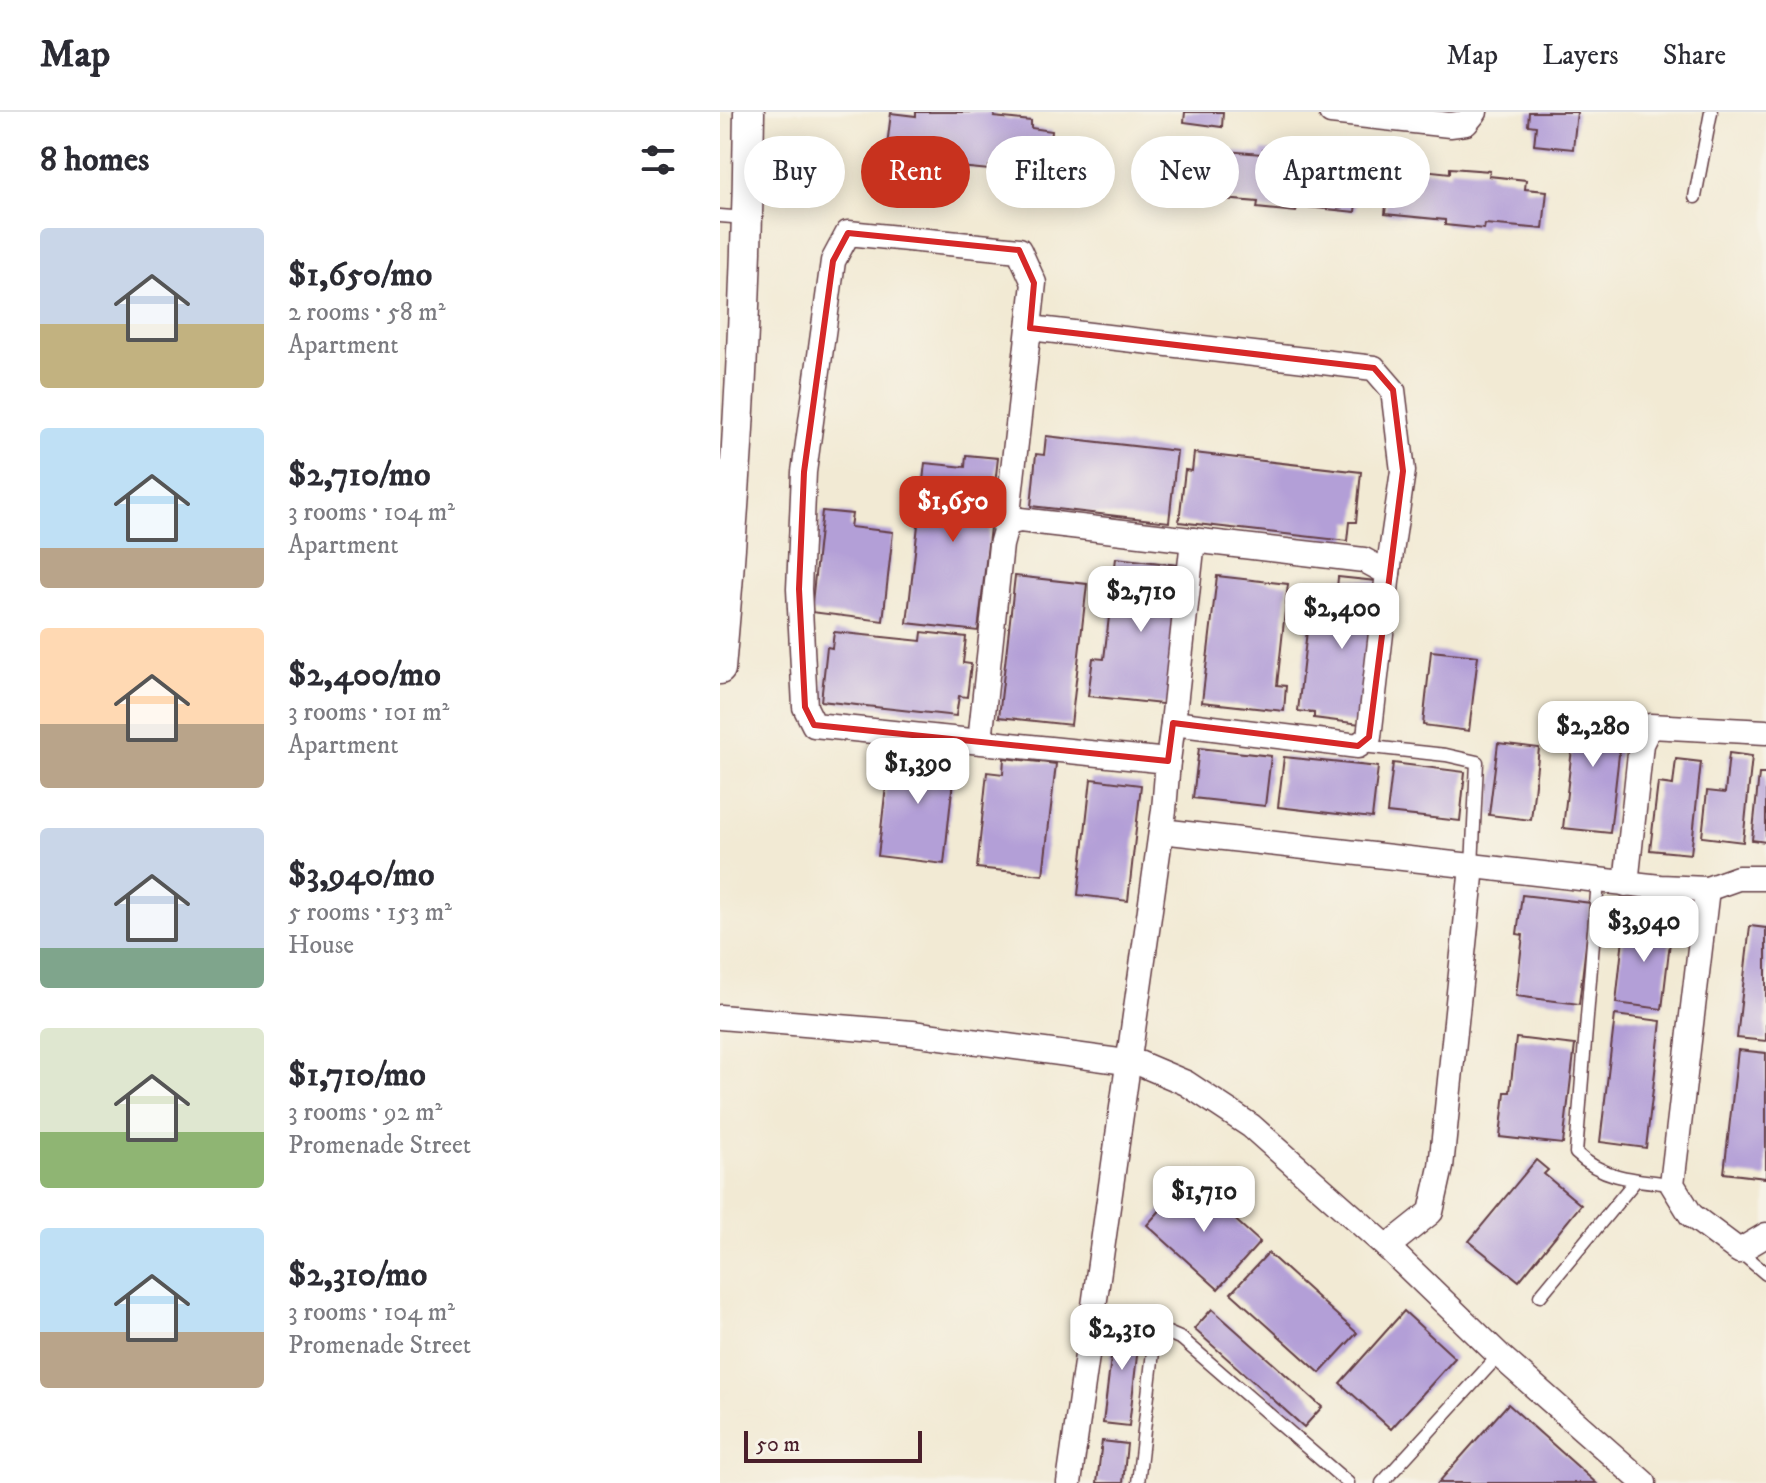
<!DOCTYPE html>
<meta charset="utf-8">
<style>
:root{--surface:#fff;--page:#f7f7f7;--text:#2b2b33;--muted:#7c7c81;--line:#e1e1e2;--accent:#c8321e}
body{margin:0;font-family:"IM FELL DW Pica",serif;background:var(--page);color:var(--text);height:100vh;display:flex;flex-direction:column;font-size:30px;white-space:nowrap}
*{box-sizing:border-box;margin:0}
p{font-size:26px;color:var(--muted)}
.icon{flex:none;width:44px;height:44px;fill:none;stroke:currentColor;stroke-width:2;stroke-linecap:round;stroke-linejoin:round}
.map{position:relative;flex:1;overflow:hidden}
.panel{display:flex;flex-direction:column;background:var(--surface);width:720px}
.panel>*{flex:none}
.guide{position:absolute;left:24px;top:24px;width:760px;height:72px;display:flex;gap:16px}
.scale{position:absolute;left:24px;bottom:20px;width:178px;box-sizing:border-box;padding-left:8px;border:4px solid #4a1f2b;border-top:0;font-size:22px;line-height:28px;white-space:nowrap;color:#4a1f2b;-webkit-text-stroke:6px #f7f3e8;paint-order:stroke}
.price{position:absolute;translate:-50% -68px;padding:0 18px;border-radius:16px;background:#fff;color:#222;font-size:26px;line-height:52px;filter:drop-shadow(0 2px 4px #0008)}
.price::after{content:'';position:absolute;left:50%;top:48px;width:24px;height:18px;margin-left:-12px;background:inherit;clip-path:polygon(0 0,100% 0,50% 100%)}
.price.current{background:var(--accent);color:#fff}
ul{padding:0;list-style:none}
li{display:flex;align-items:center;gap:24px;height:200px;padding:0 40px}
li span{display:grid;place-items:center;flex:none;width:224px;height:160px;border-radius:8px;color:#555}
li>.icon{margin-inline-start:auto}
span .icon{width:96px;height:96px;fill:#fffc;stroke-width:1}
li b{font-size:34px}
h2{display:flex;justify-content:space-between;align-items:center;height:96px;padding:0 40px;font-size:34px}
.pill{padding:0 28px;border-radius:36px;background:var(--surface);box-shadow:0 4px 20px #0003;font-size:28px;line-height:72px}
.pill.current{background:var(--accent);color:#fff}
header{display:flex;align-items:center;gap:48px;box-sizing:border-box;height:112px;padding:0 40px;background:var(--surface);border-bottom:2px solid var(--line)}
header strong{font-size:38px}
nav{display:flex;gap:44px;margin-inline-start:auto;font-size:28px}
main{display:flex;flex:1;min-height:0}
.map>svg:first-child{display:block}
.building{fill:#b39fd7}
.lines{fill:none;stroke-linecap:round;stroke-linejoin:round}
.service-casing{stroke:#633d44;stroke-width:15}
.minor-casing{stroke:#633d44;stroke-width:27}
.tertiary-casing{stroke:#633d44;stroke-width:33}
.service{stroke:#fff;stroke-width:12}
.minor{stroke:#fff;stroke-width:24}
.tertiary{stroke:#fff;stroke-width:30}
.marked{fill:none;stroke:#d62828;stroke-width:6;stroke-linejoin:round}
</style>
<header>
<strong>Map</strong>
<nav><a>Map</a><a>Layers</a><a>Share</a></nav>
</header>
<main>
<section class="panel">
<h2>8 homes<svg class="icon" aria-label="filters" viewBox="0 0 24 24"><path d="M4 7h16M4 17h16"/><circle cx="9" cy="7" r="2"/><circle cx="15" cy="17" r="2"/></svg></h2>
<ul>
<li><span style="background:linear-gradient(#c9d6e8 60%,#c2b280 0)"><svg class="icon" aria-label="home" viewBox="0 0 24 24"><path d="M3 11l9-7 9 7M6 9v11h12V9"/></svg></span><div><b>$1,650/mo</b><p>2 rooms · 58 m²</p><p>Apartment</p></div></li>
<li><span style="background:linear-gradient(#bfe0f5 75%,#b9a48a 0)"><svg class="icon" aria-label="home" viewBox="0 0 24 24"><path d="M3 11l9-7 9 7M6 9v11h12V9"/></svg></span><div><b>$2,710/mo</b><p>3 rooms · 104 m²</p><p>Apartment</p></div></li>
<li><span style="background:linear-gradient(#ffd9b3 60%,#b9a48a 0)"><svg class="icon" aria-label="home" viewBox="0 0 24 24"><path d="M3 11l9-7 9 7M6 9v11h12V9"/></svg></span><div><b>$2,400/mo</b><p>3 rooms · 101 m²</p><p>Apartment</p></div></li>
<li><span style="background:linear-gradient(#c9d6e8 75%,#7fa58c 0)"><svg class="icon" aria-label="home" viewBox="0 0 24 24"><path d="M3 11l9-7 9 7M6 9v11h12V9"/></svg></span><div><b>$3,940/mo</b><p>5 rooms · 153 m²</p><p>House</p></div></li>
<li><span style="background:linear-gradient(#dfe7d0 65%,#8fb573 0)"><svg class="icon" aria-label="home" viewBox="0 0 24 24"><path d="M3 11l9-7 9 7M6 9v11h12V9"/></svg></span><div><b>$1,710/mo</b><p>3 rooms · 92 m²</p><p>Promenade Street</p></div></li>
<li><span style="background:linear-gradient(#bfe0f5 65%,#b9a48a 0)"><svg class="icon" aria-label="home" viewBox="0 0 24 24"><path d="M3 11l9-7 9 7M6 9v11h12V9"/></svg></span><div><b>$2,310/mo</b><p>3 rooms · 104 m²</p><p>Promenade Street</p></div></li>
</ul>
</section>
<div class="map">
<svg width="1046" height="1371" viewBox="0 0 1046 1371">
<rect width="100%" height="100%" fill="#f7f3e8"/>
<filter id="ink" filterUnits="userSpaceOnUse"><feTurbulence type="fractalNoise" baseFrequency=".0125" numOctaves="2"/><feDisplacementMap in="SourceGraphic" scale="16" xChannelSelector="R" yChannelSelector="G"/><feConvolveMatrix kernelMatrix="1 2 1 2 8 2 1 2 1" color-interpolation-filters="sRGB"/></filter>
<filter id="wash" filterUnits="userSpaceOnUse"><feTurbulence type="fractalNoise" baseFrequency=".006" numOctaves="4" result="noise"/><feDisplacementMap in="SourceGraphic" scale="32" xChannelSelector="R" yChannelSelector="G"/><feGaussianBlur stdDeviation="1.8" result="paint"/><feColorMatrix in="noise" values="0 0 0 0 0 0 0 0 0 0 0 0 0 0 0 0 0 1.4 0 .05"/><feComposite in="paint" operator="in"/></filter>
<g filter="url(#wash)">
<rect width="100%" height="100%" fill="#f2ead4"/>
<g id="blocks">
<!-- building -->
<g class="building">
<polygon points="196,0 275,0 274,5 311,9 311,16 332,19 328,60 269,54 269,58 230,54 231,49 166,42 171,1 196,4"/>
<polygon points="465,0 503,0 502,15 464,10"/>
<polygon points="809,0 857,0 853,37 814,33 816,14 808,13"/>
<polygon points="543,38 582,42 581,46 619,50 618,59 639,61 635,100 577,94 576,100 537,96 538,90 478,85 481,46 505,48 506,39 542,42"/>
<polygon points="730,56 770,59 769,64 806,68 805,77 827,79 823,117 765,112 764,117 725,113 725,108 665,102 669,64 693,67 694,57 730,61"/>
<polygon points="326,324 457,339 449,410 311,394 316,342 324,343"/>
<polygon points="474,341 641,360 636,410 629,410 627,429 459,410 465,358 472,359"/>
<polygon points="246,343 278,346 258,519 187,511 205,351 245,355"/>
<polygon points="102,399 132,402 130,415 173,420 163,509 91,500"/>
<polygon points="396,446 467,454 451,593 368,584 373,546 384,547"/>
<polygon points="295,464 367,472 351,613 279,605"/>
<polygon points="497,464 568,472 557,573 566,574 564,599 482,590"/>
<polygon points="618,465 665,470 648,613 594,606 594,601 578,599 592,474 617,477"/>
<polygon points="114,520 201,529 202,520 246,525 243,551 251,552 247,585 239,584 236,604 101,589 107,535 112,536"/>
<polygon points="711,539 758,544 749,619 703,613"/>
<polygon points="857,593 904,599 890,721 843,716"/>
<polygon points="778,631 819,636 811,708 769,703"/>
<polygon points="185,634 236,640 224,752 158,744 169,648 183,650"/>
<polygon points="479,636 551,644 545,694 473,686"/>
<polygon points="1009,641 1032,644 1023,730 982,725 987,679 1005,681"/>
<polygon points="564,645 658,655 652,706 558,695"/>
<polygon points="284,646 336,652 323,763 257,756 267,660 283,662"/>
<polygon points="956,647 981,650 971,742 930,738 938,671 953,673"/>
<polygon points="673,651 745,660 740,709 667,701"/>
<polygon points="1039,662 1046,662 1046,730 1032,728"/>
<polygon points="371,667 421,673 408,789 358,783"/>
<polygon points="802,783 871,791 859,892 796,884 803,823 797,822"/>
<polygon points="905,808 952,813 942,897 896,891"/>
<polygon points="1030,814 1046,816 1046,929 1017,926"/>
<polygon points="895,903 941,909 926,1036 880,1030"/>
<polygon points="796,926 855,933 843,1032 780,1025 785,980 790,980"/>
<polygon points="1018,938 1046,941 1046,1066 1004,1061"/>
<polygon points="816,1048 828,1058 824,1062 861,1093 799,1169 749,1129"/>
<polygon points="469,1066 540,1130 498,1177 427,1113"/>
<polygon points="548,1141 637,1221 600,1261 511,1181"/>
<polygon points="492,1197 602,1295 584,1315 474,1217"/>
<polygon points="684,1199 735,1246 671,1317 620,1271"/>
<polygon points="396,1205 421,1208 409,1314 383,1311"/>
<polygon points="788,1292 876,1371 718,1371"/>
<polygon points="382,1329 407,1332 403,1371 377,1371"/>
</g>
</g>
</g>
<g filter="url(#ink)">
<use href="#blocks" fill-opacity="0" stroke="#633d44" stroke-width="2"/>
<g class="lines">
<!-- service casing -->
<g class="service-casing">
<g id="service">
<polyline points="975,85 991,0"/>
<polyline points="0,104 25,106"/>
<polyline points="642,634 726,643 757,650 752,755"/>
<path d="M 878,769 L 856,1041 C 883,1067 916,1068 952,1072"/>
<polyline points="1019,1139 1046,1162"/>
<polyline points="820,1184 916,1068"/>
<polyline points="418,1371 435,1222 448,1221 462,1227 628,1371"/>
<polyline points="662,1371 779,1243"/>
</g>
</g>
<!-- minor casing -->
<g class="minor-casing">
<g id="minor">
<polyline points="611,0 730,13 746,11 755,0"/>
<polyline points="310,216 654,256 673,278 683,359 668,461"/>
<polyline points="287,411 314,171 299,138 128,121 113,149 84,360 79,477 85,595 94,613 448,649 444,698 349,1371"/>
<polyline points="453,611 473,428"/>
<polyline points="260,629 281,433 287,411 300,408 644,448 668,461 649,625 638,634 453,611 448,649"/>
<polyline points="441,719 940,775 987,777 1018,766 1046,766"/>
<polyline points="906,772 921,632 930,614 1046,620"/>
<polyline points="987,777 952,1072 971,1103 1019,1139 1046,1123"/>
<polyline points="0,905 192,921 421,952 466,971 531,1014 667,1135 779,1243 924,1371"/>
<polyline points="667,1135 711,1100 721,1055 752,755"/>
</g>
</g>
<!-- tertiary casing -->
<g class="tertiary-casing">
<path id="tertiary" d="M 0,557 C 17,372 27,186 29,0"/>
</g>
<!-- service -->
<use href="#service" class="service"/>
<!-- minor -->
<use href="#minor" class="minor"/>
<!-- tertiary -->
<use href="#tertiary" class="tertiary"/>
</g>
</g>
<!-- marked area -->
<path class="marked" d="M 128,121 L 299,138 L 314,171 L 310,216 L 654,256 L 673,278 L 683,359 L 649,625 L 638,634 L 453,611 L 448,649 L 94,613 L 85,595 L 79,477 L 84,360 L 113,149 Z"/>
</svg>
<div class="scale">50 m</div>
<b class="price current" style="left:233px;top:432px">$1,650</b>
<b class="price" style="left:421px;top:522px">$2,710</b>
<b class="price" style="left:622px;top:539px">$2,400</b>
<b class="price" style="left:873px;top:657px">$2,280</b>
<b class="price" style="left:198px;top:694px">$1,390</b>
<b class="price" style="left:924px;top:852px">$3,940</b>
<b class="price" style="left:484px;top:1122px">$1,710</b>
<b class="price" style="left:402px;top:1260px">$2,310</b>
<div class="guide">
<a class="pill">Buy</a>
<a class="pill current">Rent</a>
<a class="pill">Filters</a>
<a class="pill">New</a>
<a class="pill">Apartment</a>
</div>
</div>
</main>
